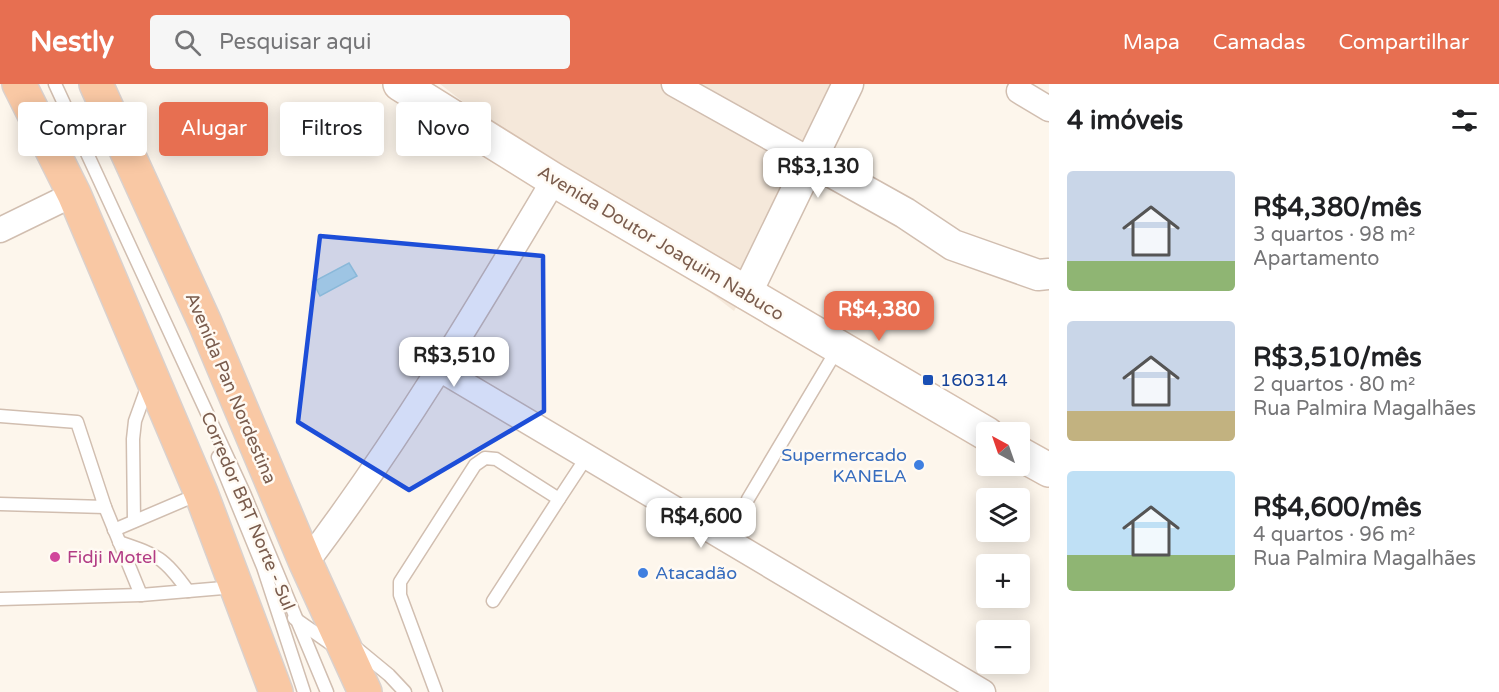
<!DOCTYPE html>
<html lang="pt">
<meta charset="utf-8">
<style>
:root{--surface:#fff;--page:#f6f6f6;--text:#202124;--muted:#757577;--accent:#e76f51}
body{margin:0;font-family:"Varela Round",sans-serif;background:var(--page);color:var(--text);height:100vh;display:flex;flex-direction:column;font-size:22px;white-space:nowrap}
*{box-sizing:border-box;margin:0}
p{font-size:20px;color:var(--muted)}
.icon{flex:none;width:33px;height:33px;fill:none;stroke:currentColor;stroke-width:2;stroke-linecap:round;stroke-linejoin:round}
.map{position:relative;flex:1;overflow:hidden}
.panel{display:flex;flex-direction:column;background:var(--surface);width:450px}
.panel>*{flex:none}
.hud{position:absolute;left:18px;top:18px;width:570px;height:54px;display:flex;gap:12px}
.needle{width:39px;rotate:320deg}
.buttons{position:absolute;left:976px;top:338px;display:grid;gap:12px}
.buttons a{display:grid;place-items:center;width:54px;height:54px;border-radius:6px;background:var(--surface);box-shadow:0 3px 15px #0003;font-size:30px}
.price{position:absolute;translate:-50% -51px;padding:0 14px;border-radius:12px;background:#fff;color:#222;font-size:20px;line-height:39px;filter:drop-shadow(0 2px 3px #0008)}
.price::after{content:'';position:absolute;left:50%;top:36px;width:18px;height:14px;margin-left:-9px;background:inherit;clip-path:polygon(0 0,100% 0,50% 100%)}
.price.active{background:var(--accent);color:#fff}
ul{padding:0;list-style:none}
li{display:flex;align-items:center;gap:18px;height:150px;padding:0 18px}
li span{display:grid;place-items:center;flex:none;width:168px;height:120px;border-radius:6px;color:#555}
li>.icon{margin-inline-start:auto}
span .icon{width:72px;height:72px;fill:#fffc;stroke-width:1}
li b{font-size:26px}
h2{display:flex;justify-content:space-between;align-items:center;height:72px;padding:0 18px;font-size:26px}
.tag{padding:0 21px;border-radius:6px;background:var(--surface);box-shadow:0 3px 15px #0003;font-size:21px;line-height:54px}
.tag.active{background:var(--accent);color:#fff}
header{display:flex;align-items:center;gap:36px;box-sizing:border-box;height:84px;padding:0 30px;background:var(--accent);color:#fff}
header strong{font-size:28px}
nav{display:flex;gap:33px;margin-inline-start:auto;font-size:21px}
.search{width:420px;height:54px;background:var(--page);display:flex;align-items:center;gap:15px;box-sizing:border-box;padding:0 21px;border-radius:6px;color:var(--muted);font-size:22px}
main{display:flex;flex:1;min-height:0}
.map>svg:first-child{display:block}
.residential{fill:#f5e8da}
.water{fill:#bfe3e8;stroke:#a5d3da;stroke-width:1.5}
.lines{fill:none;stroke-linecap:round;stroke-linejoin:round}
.service-casing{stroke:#d1beb0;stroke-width:15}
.minor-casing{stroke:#d1beb0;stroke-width:27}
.tertiary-casing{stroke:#d1beb0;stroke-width:33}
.secondary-casing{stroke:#d6c0b0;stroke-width:36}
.trunk-casing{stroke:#dad1cd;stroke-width:36}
.service{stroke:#fff;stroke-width:12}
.minor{stroke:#fff;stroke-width:24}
.tertiary{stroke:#fff;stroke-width:30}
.secondary{stroke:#fff;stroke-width:33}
.trunk{stroke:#f9c8a4;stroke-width:33}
.marked{fill:#1d4ed8;fill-opacity:0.2;stroke:#1d4ed8;stroke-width:4.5;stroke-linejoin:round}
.transit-dot{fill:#1a4fb4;stroke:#fffaf3;stroke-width:2}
.shop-dot{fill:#3f7fe0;stroke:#fffaf3;stroke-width:2}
.hotel-dot{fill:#d1479c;stroke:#fffaf3;stroke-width:2}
.labels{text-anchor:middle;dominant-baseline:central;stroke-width:5;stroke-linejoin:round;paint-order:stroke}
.street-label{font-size:18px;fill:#7a5c4d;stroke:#fffaf3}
.transit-label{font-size:18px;fill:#164399;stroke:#fffaf3;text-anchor:start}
.shop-label{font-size:18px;fill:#366cbe;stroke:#fffaf3;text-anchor:end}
.hotel-label{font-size:18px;fill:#b23c85;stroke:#fffaf3;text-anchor:start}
</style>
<header>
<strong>Nestly</strong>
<div class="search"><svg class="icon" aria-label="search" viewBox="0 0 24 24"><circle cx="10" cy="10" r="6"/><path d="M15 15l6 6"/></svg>Pesquisar aqui</div>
<nav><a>Mapa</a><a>Camadas</a><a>Compartilhar</a></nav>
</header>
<main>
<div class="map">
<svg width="1049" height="608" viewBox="0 0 1049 608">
<rect width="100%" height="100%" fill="#fdf6ec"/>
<!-- residential -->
<polygon class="residential" points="440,0 843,0 797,114 734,227"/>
<!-- water -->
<polygon class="water" points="349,179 357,192 320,212 313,198"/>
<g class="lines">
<!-- service casing -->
<g class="service-casing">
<g id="service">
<polyline points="55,0 244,409 327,608"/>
<polyline points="0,332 77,338 105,423 0,420"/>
<polyline points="218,373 263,483 304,608"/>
<polyline points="748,415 838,264"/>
<polyline points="105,423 141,511"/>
<polyline points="134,437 133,355 135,337 148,301"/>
<polyline points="114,446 201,409"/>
<path d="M 119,458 C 157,471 164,473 188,507"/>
<polyline points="0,515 141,511 235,503"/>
<polyline points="493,517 559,415"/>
<polyline points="294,534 334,562"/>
<polyline points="355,563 389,591 405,608"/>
<polyline points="436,608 400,511 400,498 475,381 485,374 496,375 559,415 586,374"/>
</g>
</g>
<!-- minor casing -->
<g class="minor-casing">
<g id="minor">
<polyline points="674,0 810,76"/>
<polyline points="1019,7 1049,25"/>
<polyline points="0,146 74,110"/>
<polyline points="441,286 983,608"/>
<path d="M 306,479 C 398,358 476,227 554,96"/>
</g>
</g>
<!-- tertiary casing -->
<g class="tertiary-casing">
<g id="tertiary">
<polyline points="810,76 905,129 953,161 1038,191 1049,190"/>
<polyline points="746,210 848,0"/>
</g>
</g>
<!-- secondary casing -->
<g class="secondary-casing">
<g id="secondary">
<polyline points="400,0 554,96 987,350"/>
<polyline points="1020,370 1049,386"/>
</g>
</g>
<!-- trunk casing -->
<g class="trunk-casing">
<g id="trunk">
<polyline points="19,0 74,110 201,409 276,608"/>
<polyline points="96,0 205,239 306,479 365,608"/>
</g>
</g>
<!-- service -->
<use href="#service" class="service"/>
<!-- minor -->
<use href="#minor" class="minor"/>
<!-- tertiary -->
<use href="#tertiary" class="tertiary"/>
<!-- secondary -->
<use href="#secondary" class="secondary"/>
<!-- trunk -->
<use href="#trunk" class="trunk"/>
</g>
<!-- marked area -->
<path class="marked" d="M 320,152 L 543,172 L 544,327 L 409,406 L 298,338 Z"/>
<!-- markers -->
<rect class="transit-dot" x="922" y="290" width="12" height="12" rx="3"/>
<g class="shop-dot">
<circle cx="919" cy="381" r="6"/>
<circle cx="643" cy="489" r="6"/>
</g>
<circle class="hotel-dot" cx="55" cy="473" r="6"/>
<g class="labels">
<!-- street labels -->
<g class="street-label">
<text transform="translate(661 159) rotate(31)">Avenida Doutor Joaquim Nabuco</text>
<text transform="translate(231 304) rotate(67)">Avenida Pan Nordestina</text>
<text transform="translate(248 427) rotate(67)">Corredor BRT Norte - Sul</text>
</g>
<!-- transit labels -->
<g class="transit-label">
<text x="940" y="296">160314</text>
</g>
<!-- shop labels -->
<g class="shop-label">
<text x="907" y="371">Supermercado<tspan x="907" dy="21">KANELA</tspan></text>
<text x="655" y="489" text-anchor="start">Atacadão</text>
</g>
<!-- hotel labels -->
<g class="hotel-label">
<text x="67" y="473">Fidji Motel</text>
</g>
</g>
</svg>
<div class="buttons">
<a><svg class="needle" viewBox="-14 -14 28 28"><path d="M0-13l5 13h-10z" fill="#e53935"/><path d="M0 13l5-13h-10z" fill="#757577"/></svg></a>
<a><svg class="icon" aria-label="layers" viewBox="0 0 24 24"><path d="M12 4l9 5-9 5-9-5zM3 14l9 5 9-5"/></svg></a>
<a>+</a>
<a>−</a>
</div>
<b class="price" style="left:818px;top:115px">R$3,130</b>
<b class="price active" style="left:879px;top:258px">R$4,380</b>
<b class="price" style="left:454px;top:304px">R$3,510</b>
<b class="price" style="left:701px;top:465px">R$4,600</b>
<div class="hud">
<a class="tag">Comprar</a>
<a class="tag active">Alugar</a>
<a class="tag">Filtros</a>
<a class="tag">Novo</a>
</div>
</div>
<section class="panel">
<h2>4 imóveis<svg class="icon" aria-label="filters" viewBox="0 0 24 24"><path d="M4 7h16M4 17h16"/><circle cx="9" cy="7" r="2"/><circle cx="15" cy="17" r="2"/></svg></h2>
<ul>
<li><span style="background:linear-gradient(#c9d6e8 75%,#8fb573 0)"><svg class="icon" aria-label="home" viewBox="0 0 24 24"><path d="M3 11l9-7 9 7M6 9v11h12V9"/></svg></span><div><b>R$4,380/mês</b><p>3 quartos · 98 m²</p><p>Apartamento</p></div></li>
<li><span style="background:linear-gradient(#c9d6e8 75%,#c2b280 0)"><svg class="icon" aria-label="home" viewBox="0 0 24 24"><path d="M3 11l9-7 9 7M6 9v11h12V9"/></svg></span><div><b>R$3,510/mês</b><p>2 quartos · 80 m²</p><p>Rua Palmira Magalhães</p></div></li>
<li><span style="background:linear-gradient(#bfe0f5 70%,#8fb573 0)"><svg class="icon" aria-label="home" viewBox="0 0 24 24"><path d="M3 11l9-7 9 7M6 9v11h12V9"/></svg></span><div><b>R$4,600/mês</b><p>4 quartos · 96 m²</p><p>Rua Palmira Magalhães</p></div></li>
</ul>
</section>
</main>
